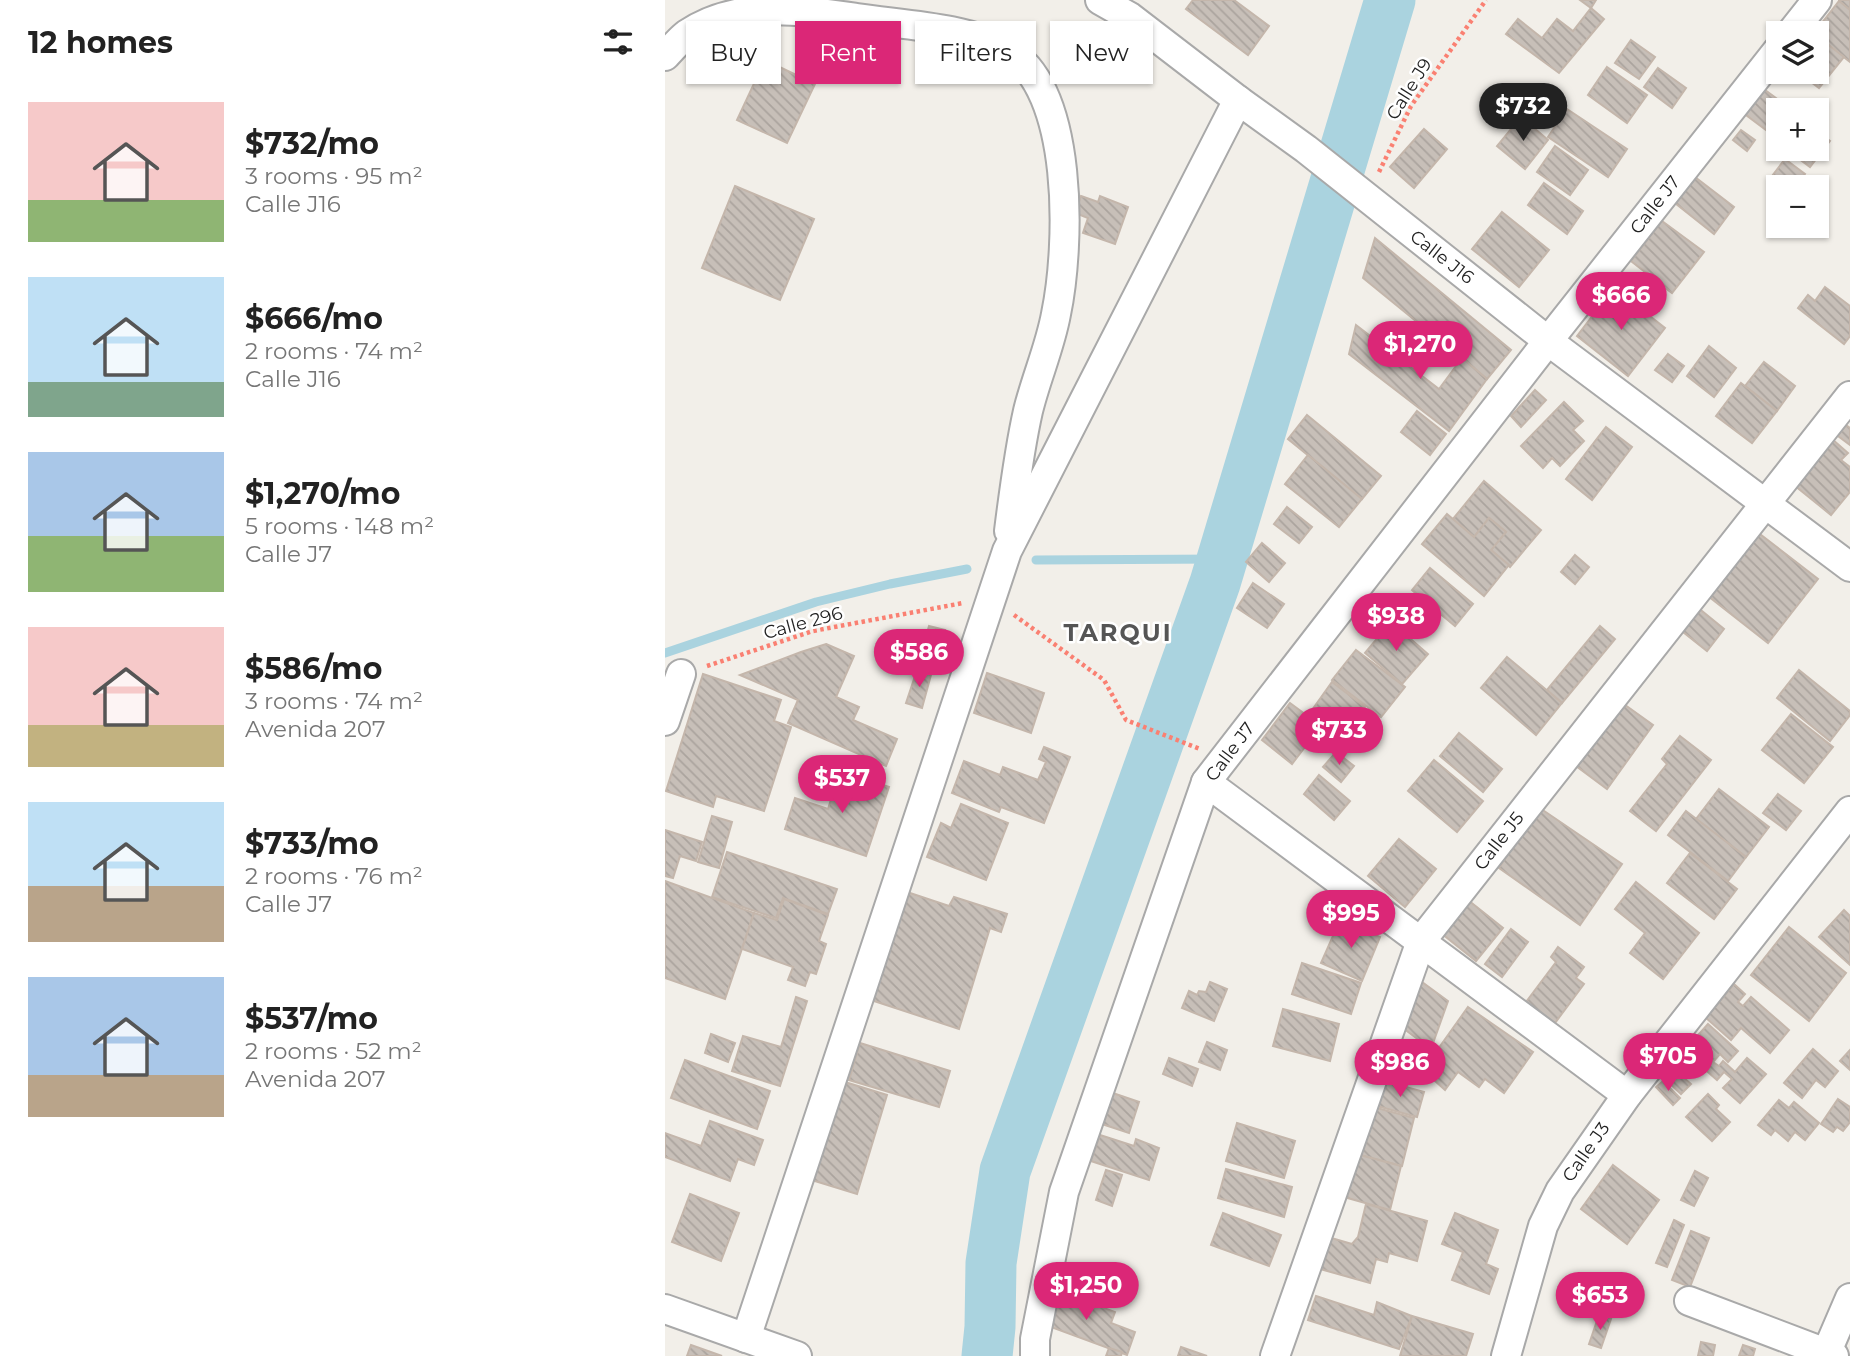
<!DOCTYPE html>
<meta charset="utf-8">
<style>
:root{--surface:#fff;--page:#f2f2f2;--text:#222;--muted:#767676;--accent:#db2777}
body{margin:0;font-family:Montserrat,sans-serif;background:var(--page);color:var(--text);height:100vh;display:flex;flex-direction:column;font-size:26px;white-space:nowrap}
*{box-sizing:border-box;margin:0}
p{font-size:23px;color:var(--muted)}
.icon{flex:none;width:38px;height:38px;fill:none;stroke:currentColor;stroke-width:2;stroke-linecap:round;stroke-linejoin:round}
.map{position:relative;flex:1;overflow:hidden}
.drawer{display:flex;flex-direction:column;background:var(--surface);width:665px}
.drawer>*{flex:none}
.top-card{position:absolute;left:21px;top:21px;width:665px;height:63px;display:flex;gap:14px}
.buttons{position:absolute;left:1101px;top:21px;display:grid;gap:14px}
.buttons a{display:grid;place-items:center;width:63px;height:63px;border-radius:0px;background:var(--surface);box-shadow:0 2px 5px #0004;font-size:35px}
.price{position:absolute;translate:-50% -60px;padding:0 16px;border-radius:24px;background:var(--accent);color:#fff;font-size:23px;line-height:46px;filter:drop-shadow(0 2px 4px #0008)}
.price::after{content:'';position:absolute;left:50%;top:42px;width:21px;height:16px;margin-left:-10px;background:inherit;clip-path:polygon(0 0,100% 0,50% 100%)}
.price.selected{background:#222;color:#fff}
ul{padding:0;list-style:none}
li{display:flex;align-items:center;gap:21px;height:175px;padding:0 28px}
li span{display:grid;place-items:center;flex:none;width:196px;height:140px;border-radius:0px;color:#555}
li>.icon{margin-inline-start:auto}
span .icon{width:84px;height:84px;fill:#fffc;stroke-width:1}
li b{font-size:30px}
h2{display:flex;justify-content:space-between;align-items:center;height:84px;padding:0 28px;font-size:30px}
.pill{padding:0 24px;border-radius:0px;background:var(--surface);box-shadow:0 2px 5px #0004;font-size:24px;line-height:63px}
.pill.selected{background:var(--accent);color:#fff}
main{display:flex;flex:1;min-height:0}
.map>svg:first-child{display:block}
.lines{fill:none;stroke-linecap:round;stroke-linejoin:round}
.stream{stroke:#aad3df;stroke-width:9}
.river{stroke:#aad3df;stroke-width:51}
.building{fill:url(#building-back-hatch);stroke:#c4b6ab;stroke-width:2}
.minor-casing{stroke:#a9a9a9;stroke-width:32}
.path{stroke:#fa8072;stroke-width:4.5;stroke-dasharray:3.5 3.5;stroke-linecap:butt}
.minor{stroke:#fff;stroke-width:28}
.labels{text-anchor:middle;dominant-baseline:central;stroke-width:5;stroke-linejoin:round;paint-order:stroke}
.street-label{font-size:18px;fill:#222;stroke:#fff}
.district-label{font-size:24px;font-weight:bold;letter-spacing:2px;fill:#555;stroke:#fff}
</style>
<main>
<section class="drawer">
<h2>12 homes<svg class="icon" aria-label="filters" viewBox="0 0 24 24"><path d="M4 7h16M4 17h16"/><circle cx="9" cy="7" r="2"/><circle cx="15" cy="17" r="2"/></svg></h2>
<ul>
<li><span style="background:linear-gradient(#f6c9c9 70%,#8fb573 0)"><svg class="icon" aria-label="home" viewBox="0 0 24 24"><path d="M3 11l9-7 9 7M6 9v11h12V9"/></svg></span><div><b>$732/mo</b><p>3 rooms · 95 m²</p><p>Calle J16</p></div></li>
<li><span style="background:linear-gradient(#bfe0f5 75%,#7fa58c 0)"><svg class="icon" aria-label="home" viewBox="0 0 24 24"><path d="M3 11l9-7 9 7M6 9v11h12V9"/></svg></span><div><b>$666/mo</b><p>2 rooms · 74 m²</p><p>Calle J16</p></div></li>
<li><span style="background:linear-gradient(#a9c7e8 60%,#8fb573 0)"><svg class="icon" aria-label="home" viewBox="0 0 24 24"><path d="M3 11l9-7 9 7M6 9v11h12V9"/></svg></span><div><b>$1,270/mo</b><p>5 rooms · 148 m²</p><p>Calle J7</p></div></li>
<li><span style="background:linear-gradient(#f6c9c9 70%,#c2b280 0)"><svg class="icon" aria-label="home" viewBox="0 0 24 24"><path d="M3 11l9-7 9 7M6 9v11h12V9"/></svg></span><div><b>$586/mo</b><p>3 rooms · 74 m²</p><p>Avenida 207</p></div></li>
<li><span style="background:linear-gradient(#bfe0f5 60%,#b9a48a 0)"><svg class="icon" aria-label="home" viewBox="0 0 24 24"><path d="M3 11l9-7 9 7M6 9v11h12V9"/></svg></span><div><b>$733/mo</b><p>2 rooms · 76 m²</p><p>Calle J7</p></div></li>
<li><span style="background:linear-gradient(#a9c7e8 70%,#b9a48a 0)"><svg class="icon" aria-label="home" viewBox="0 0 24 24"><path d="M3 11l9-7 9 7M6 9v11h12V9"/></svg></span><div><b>$537/mo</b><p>2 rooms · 52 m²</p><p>Avenida 207</p></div></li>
</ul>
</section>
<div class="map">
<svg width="1185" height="1356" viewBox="0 0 1185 1356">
<defs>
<pattern id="building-back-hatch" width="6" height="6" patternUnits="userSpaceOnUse" patternTransform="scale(1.75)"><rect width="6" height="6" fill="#c7bfb8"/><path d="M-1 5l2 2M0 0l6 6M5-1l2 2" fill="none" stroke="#aba49e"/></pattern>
</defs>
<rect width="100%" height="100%" fill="#f2efe9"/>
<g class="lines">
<!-- stream -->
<g class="stream">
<polyline points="371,560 558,559"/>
<polyline points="0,653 151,602 225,584 302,569"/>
</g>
<!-- river -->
<polyline class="river" points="322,1356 325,1327 326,1263 340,1171 550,583 725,0"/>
</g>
<!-- building -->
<g class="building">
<polygon points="528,0 569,0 604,26 583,55 521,9"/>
<polygon points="915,0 931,0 926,8"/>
<polygon points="1174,0 1185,0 1185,10 1174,1"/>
<polygon points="1174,1 1185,10 1185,62 1152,36 1152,33 1149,33"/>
<polygon points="926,8 939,19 894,73 841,34 853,19 877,38 892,19 908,31"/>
<polygon points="1152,36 1179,57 1154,88 1133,72 1152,72"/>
<polygon points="966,40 990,57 974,79 950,63"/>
<polygon points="100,60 150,84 122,143 72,120"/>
<polygon points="942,67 982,95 962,123 923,95"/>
<polygon points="993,68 1021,88 1007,108 979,87"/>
<polygon points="1096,87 1127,110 1113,110 1113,130 1109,136 1077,112"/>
<polygon points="902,109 962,149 943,177 883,137"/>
<polygon points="856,117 883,140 860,169 832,146"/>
<polygon points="759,129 782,149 749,188 725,167"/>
<polygon points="1076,130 1090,140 1082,151 1068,140"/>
<polygon points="1152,131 1165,141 1145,167 1121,149 1152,149"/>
<polygon points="890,146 923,170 905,195 872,172"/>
<polygon points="1120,159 1140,174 1130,187 1122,187 1107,176"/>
<polygon points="1030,177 1069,207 1049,234 1010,203"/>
<polygon points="879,183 918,211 902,234 863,205"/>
<polygon points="70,186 149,219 115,300 37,268"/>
<polygon points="416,196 433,202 435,196 463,207 450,244 418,233 423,218 410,213"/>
<polygon points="837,212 884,250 854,287 807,249"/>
<polygon points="997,221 1039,252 1007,293 966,261"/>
<polygon points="710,238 846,350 822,379 698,278"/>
<polygon points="1160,287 1185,306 1185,336 1179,344 1133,308 1143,295 1150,301"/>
<polygon points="949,288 1000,328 963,376 912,336"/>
<polygon points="691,325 774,389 797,358 822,379 784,431 684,354"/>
<polygon points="1044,346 1071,368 1049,397 1022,376"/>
<polygon points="1003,354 1019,366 1007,382 990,370"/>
<polygon points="1099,362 1130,386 1112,411 1080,386"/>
<polygon points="1076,383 1112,411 1087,443 1051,416"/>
<polygon points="870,390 881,400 856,427 846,416"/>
<polygon points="899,402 918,421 908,430 919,441 895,466 887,458 878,468 856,446"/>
<polygon points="752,411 781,434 765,455 736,432"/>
<polygon points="642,415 716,476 697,499 623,439"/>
<polygon points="1181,425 1185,428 1185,445 1173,436"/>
<polygon points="941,427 967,447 927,500 901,479"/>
<polygon points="1167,439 1183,453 1176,460 1185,467 1185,492 1166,515 1129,485"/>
<polygon points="643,455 697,499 674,527 620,484"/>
<polygon points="819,481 876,530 845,567 826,550 841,532 824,518 809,537 788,519"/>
<polygon points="622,507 647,527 634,543 609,524"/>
<polygon points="782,514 809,537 824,518 841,532 826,550 844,565 819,596 757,544"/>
<polygon points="1091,531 1153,579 1103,643 1043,596"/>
<polygon points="597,543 620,563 604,582 581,562"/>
<polygon points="910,555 924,567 910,584 896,572"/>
<polygon points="765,568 808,604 790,626 747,590"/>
<polygon points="588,583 619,604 602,628 572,608"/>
<polygon points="1026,602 1059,629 1042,651 1008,624"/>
<polygon points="726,622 763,654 737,684 700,653"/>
<polygon points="264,626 280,630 267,673 225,660 230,643 257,651"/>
<polygon points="935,626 950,639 897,703 882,690"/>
<polygon points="161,644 189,656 171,697 194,707 188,720 232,739 221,766 123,723 133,700 75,675 136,652"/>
<polygon points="691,650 740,687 716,717 667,680"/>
<polygon points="842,657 897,703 871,735 816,688"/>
<polygon points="252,670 266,675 257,708 241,703"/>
<polygon points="1134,670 1185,711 1185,715 1165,741 1112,698"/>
<polygon points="322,673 379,693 366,733 309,713"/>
<polygon points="38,674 116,700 109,721 126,727 99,811 51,796 48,807 1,791"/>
<polygon points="667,682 700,707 675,741 642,717"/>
<polygon points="956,702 988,725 942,789 911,766"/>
<polygon points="625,703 656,726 627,764 597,740"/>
<polygon points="1126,714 1168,747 1139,783 1097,750"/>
<polygon points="794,733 837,769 818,792 775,756"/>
<polygon points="1015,736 1046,760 991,831 965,811 1002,764 997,759"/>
<polygon points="379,747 405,757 379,823 336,807 334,812 287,793 299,761 335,775 338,767 373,780 381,762 374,759"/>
<polygon points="671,752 689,766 676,782 658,767"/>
<polygon points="769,760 818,801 792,832 743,791"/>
<polygon points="175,771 224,787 201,856 120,829 130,798 163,809"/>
<polygon points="654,775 685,801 669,820 639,794"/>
<polygon points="1054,789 1104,827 1081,857 1031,819"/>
<polygon points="1113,794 1136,811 1121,830 1098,813"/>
<polygon points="866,802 957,864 915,925 834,868 851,842"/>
<polygon points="296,804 343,823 321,880 262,857 276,823 286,828"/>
<polygon points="1021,811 1081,857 1063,881 1003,835"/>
<polygon points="47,816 67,822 54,868 33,862"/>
<polygon points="0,830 37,842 31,861 15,856 8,878 0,876"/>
<polygon points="734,839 771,869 740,907 703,876"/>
<polygon points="62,852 172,889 163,914 118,898 111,918 47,897"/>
<polygon points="1025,853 1072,889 1049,919 1002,883"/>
<polygon points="0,881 89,913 60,999 0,978"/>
<polygon points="971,882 1034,933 998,979 965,953 980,933 950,909"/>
<polygon points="233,889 284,906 289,897 342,914 336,932 325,928 294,1029 200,998"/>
<polygon points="119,899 163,915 154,941 161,944 151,974 145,972 140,986 123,980 128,967 77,949 89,913 112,920"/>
<polygon points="803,900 838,928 811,961 776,933"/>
<polygon points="1179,910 1185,916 1185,965 1154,937"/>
<polygon points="675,920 715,937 697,981 656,963"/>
<polygon points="1124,927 1181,973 1144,1021 1086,975"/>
<polygon points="846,929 863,942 837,977 820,964"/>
<polygon points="893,947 919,967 911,978 919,984 890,1023 861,1002 891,962 886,957"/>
<polygon points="637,963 696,983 686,1014 627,994"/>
<polygon points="753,979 783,1001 766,1049 738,1028"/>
<polygon points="545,982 562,989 549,1021 517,1008 524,991 532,995 534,991 541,992"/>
<polygon points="1069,984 1080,994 1073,1002 1078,1006 1086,997 1124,1030 1105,1053 1076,1028 1066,1040 1041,1018"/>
<polygon points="131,997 142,1001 115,1086 67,1071 78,1036 116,1047"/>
<polygon points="803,1007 868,1052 839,1093 820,1079 814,1087 793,1072 780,1090 758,1070"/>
<polygon points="618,1009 674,1024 665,1061 608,1046"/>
<polygon points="1043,1024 1073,1051 1063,1062 1055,1054 1048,1062 1054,1066 1058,1061 1070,1072 1082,1058 1101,1074 1075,1103 1058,1088 1067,1079 1059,1072 1052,1080 1019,1051"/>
<polygon points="46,1034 70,1043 63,1062 40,1053"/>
<polygon points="542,1042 562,1050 555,1070 534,1062"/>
<polygon points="195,1043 285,1071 274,1107 184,1080"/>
<polygon points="1008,1043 1031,1065 1019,1078 1026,1084 1016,1094 986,1066"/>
<polygon points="1148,1049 1173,1071 1160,1087 1151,1080 1137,1098 1119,1083"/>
<polygon points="1185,1050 1185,1070 1175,1061"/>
<polygon points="504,1058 533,1069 527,1086 498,1074"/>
<polygon points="20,1060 105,1091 92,1129 6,1098"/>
<polygon points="167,1078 222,1095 192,1194 137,1177"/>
<polygon points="719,1081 759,1092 752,1117 712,1106"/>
<polygon points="998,1081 1015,1098 1008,1105 991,1087"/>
<polygon points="439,1090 474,1102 464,1133 428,1121"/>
<polygon points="1043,1094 1054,1105 1051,1109 1065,1122 1047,1141 1021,1117"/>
<polygon points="1173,1099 1185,1107 1185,1122 1178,1131 1172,1127 1168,1132 1156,1124"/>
<polygon points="1114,1100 1124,1108 1129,1102 1154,1123 1140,1140 1130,1132 1123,1141 1110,1130 1106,1135 1093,1125"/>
<polygon points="701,1105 749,1118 737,1166 688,1153"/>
<polygon points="45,1121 98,1140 89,1165 73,1159 65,1181 0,1157 0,1133 36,1146"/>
<polygon points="572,1123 630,1141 619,1178 561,1161"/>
<polygon points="435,1135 469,1146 471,1139 494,1148 484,1180 426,1161"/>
<polygon points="691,1154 736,1166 725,1210 679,1197"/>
<polygon points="948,1165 994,1200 962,1244 916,1209"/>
<polygon points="561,1169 627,1187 619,1217 553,1198"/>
<polygon points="441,1170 457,1175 447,1206 431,1200"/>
<polygon points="1030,1171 1043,1178 1029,1206 1016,1200"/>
<polygon points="25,1194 74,1213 56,1261 7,1242"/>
<polygon points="701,1204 762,1221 752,1261 724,1253 722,1262 711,1259 705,1283 655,1269 663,1237 687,1244 693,1237"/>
<polygon points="558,1213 616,1235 604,1266 546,1245"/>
<polygon points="790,1213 833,1230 821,1264 833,1269 824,1294 787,1280 798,1252 777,1244"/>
<polygon points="1009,1220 1019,1225 1002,1267 991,1263"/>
<polygon points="1026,1231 1044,1238 1025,1287 1007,1280"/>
<polygon points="387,1289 450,1312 446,1323 470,1332 462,1355 375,1323"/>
<polygon points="651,1296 709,1315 712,1302 747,1316 734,1349 643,1320"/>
<polygon points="934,1315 946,1319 936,1348 924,1344"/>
<polygon points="747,1316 808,1334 801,1356 735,1356"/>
<polygon points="1036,1342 1050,1345 1048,1356 1033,1356"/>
<polygon points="26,1345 57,1356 22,1356"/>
<polygon points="1078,1345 1090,1349 1088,1356 1074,1356"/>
<polygon points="516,1347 542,1356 513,1356"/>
<polygon points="444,1348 457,1352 456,1356 441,1356"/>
</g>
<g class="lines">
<!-- minor casing -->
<g class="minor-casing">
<g id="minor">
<polyline points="435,0 465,17 573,100 641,149 883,341 1185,567"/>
<polyline points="1126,33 1152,0"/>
<path d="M 0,56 C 7,49 14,40 22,34 C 73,0 134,10 192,18 C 238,25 301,27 341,50 C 410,88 405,247 391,314 C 385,347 371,378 363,411 C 354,451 349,491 344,531"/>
<polyline points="0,721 16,674"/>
<polyline points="541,782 962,1095"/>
<polyline points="1024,1301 1169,1356"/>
<polyline points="0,1309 132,1356"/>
<polyline points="81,1338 342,551 573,100"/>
<polyline points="370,1356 370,1339 399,1192 541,782 883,341 1113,50"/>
<polyline points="610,1356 756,941 1185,396"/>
<polyline points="841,1356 878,1226 895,1191 962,1095 1185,811"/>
<polyline points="1160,1356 1185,1298"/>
</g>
</g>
<!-- path -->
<g class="path">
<polyline points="714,172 746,106 821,0"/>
<polyline points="349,615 439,680 461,720 535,749"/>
<polyline points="42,666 148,631 298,603"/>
</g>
<!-- minor -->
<use href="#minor" class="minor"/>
</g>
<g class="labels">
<!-- street labels -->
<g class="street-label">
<text transform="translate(744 89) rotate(-58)">Calle J9</text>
<text transform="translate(990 205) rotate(-52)">Calle J7</text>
<text transform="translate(777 257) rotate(38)">Calle J16</text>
<text transform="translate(138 623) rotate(-15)">Calle 296</text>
<text transform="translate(565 752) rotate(-53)">Calle J7</text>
<text transform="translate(834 841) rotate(-52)">Calle J5</text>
<text transform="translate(921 1152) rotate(-55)">Calle J3</text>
</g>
<!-- district labels -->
<g class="district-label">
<text x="453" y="632">TARQUI</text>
</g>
</g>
</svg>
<div class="buttons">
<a><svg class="icon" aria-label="layers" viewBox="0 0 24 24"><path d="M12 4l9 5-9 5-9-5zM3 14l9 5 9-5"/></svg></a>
<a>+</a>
<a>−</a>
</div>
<b class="price selected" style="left:858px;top:143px">$732</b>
<b class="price" style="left:956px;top:332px">$666</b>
<b class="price" style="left:755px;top:381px">$1,270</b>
<b class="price" style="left:731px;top:653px">$938</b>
<b class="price" style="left:254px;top:689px">$586</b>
<b class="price" style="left:674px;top:767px">$733</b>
<b class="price" style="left:177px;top:815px">$537</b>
<b class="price" style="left:686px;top:950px">$995</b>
<b class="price" style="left:1003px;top:1093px">$705</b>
<b class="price" style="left:735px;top:1099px">$986</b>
<b class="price" style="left:421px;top:1322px">$1,250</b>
<b class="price" style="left:935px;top:1332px">$653</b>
<div class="top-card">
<a class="pill">Buy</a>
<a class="pill selected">Rent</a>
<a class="pill">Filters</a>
<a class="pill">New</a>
</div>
</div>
</main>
